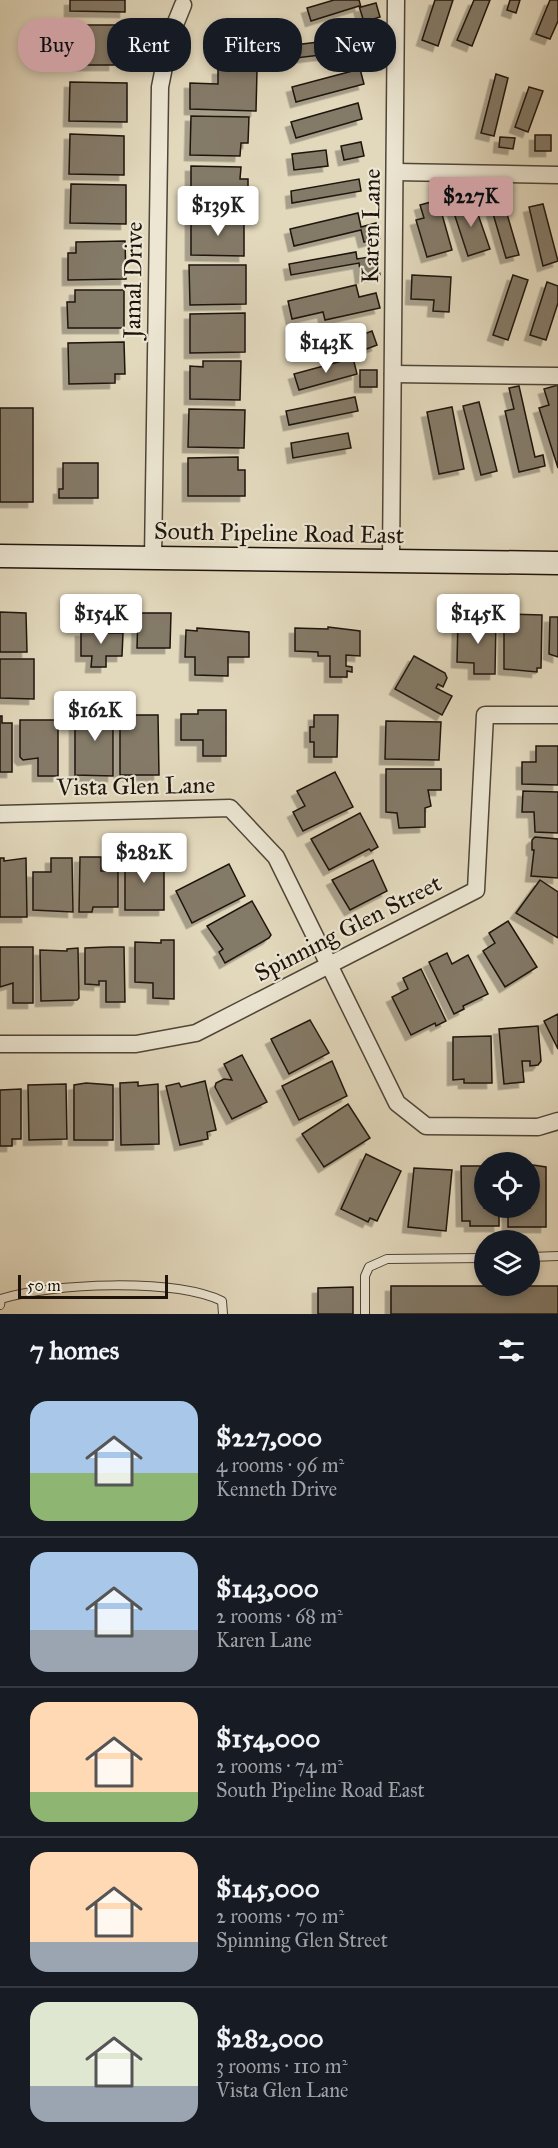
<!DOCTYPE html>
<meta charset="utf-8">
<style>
:root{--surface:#171b24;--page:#242831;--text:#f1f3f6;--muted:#9ea1a6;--line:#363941;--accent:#c59692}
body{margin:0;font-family:"IM FELL Great Primer",serif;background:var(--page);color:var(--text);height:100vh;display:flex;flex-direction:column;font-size:22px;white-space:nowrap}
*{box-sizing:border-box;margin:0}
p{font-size:20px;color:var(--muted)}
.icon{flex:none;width:33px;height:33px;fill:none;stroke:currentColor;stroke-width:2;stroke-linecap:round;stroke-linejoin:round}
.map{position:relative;height:1314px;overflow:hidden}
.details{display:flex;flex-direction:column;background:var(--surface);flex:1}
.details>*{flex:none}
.top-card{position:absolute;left:18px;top:18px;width:522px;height:54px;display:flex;gap:12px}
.controls{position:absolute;left:474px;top:1152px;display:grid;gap:12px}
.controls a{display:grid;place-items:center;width:66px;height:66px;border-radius:50%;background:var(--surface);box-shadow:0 3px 9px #0003;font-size:30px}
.scale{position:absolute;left:18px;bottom:15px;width:150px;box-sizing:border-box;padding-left:6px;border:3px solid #1e140c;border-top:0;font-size:16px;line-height:21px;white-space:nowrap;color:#1e140c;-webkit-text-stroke:4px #ece6d3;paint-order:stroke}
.price{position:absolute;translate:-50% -51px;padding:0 14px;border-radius:6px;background:#fff;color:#222;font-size:20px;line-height:39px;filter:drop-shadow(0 2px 3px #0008)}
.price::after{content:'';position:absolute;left:50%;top:36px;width:18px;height:14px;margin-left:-9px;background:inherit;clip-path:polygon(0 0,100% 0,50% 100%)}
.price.active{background:var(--accent);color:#111}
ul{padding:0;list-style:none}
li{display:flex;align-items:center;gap:18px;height:150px;padding:0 30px}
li+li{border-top:2px solid var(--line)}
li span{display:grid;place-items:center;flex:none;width:168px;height:120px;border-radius:18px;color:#555}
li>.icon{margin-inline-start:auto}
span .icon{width:72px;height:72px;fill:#fffc;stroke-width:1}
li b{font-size:26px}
h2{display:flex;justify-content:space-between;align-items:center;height:72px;padding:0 30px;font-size:26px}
.chip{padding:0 21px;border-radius:24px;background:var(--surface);box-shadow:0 3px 9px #0003;font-size:21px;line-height:54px}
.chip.active{background:var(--accent);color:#111}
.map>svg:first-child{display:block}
.building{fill:#847a68;stroke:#1e140c;stroke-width:1.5;filter:url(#shadow)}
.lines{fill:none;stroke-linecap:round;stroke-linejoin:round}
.lane-casing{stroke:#4f4538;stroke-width:10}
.street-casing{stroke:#4f4538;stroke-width:19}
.secondary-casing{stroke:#1e140c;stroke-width:25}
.lane{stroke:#ece6d3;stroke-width:8}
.street{stroke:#ece6d3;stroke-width:16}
.secondary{stroke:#ece6d3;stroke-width:22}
.labels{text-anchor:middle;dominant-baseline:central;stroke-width:4.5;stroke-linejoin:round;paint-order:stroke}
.street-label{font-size:24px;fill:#1e140c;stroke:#ece6d3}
</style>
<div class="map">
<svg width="558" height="1314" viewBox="0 0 558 1314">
<defs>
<filter id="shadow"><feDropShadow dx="-5.5" dy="5.5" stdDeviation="0" flood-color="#0004"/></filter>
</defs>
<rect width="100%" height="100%" fill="#e2d8bc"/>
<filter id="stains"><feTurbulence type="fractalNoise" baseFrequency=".00333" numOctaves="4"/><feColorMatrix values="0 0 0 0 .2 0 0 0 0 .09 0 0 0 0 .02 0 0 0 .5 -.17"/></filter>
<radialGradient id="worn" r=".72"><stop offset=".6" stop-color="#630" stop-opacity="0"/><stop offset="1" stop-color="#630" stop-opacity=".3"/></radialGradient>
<!-- building -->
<g class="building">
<polygon points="70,0 125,0 125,12 70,11"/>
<polygon points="334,0 359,0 361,7 376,3 380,17 364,22 359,6 311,21 307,8"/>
<polygon points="435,0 453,0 438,46 422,40"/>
<polygon points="474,0 490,0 472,46 457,40"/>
<polygon points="510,0 520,0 516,13 507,10"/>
<polygon points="550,0 558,0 558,21 550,39 536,34"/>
<polygon points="69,25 126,25 126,56 114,56 114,65 69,65"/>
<polygon points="361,37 362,50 296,58 294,45"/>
<polygon points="218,69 257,70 256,111 190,109 190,83 218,84"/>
<polygon points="360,69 364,84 296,102 292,87"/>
<polygon points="496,74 508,78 494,136 481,133"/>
<polygon points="70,82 127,83 127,122 69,121"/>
<polygon points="529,87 543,91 528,132 515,127"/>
<polygon points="358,103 362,119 296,138 291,122"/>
<polygon points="191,116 249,117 248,143 241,143 240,156 190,155"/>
<polygon points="70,134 124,136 124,175 69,174"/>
<rect x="535" y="135" width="16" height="16"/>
<polygon points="500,137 515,138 513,149 499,147"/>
<polygon points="361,142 364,156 344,160 341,146"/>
<polygon points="326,150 328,166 294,170 292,154"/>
<polygon points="191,166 241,167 240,179 248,179 248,205 191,205"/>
<polygon points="359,179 361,191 292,203 291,191"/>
<polygon points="71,184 126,185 126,224 70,223"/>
<polygon points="502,197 519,255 506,258 489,200"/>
<polygon points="438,200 452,250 427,257 416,220 424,218 420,205"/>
<polygon points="473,200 490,249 468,256 452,207"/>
<polygon points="543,204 558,261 543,266 529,207"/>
<polygon points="358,213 361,227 376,223 380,238 364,242 361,230 294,246 290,229"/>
<polygon points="191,218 244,218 244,256 191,255"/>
<polygon points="125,241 126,279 68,280 68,253 76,253 76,242"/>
<polygon points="356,252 357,259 376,256 380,275 361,278 359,263 291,275 289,264"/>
<polygon points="189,265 246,265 246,304 190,305"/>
<polygon points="412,275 451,277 449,312 433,311 434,300 411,299"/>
<polygon points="513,275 528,280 508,340 493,335"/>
<polygon points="547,282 558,286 558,303 546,340 530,335"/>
<polygon points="356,285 359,297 376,293 380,308 325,320 323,312 292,319 288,301"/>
<polygon points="75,290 124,290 124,328 68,328 67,302 75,302"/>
<polygon points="245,313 245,352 190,353 190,314"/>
<polygon points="372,331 377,345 364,350 359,336"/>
<polygon points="124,342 125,374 115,374 115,383 69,384 68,343"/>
<polygon points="353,358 357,374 299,390 294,374"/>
<polygon points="203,361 241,361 240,400 190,399 190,366 203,367"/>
<rect x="360" y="370" width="17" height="17"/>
<polygon points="558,385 558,468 539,408 549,405 544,389"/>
<polygon points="519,386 535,457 543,455 545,466 519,472 505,411 514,409 509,388"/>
<polygon points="355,397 358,411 289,425 286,411"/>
<polygon points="479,402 497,471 481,475 463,406"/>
<polygon points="452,407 464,469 439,474 427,412"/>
<rect x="0" y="408" width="33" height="94"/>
<polygon points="189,409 245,410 244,448 188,447"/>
<polygon points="348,433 351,448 293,458 291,443"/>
<polygon points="238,457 238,470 245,470 245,496 188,496 188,458"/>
<polygon points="63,463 98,463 98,498 59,498 59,489 63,489"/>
<polygon points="0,612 26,613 27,652 0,652"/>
<polygon points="138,613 171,613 170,648 137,648"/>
<polygon points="504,614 542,615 541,668 537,668 537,672 504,669"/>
<polygon points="550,617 558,617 558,657 549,654"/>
<polygon points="458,620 496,620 495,674 474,674 474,663 457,662"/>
<polygon points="328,627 360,631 360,656 346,655 346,666 352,667 352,672 347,671 347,677 330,677 330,656 318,656 318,652 295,651 295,628 328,629"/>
<polygon points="92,628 109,628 109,633 123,633 122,656 106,656 106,667 91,667 92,656 81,656 81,631 92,631"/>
<polygon points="197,628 249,632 249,657 228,657 228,676 195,675 195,657 185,657 186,630 197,631"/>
<polygon points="414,656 445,673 447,678 443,687 438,684 436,688 452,696 442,715 395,689"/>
<polygon points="0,659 34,659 34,699 0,698"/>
<polygon points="88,705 113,705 113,776 75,775 75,715 88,715"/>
<polygon points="198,710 226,710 226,756 203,756 203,740 181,740 181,714 198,714"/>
<polygon points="127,715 158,715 159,775 120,775 120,720 127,720"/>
<polygon points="314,715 338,715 337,757 314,757 314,742 310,742 310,727 314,727"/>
<polygon points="0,716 2,716 2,723 12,723 12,772 0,772"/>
<polygon points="20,720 58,720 58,776 38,776 38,758 23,760 20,757"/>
<polygon points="386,721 441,722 439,760 385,759"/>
<polygon points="536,746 558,746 558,785 522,784 522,762 536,762"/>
<polygon points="386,769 441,769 441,790 428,790 431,806 425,808 425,827 399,828 397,813 386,812"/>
<polygon points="335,772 353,807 303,831 293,812 305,806 297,791"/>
<polygon points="523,791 558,792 558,833 535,832 534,812 522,812"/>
<polygon points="360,813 378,847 371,851 369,849 329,870 311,839"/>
<polygon points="535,837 558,839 558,878 531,876 534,850 532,850 532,840"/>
<polygon points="80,857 101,857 101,871 118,871 118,907 93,907 92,912 79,912"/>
<rect x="125" y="857" width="39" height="53"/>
<polygon points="0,858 4,858 4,861 26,858 27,917 0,917"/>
<polygon points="51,858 72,858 73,912 33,910 33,872 51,872"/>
<polygon points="373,860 387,891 350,910 332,880"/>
<polygon points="229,864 245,896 192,923 176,891"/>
<polygon points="540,880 558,892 558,938 516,913"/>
<polygon points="252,901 271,935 269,938 225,963 219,952 223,949 207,926"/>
<polygon points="508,921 537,967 505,987 483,951 495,943 489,933"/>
<polygon points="161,940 174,940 174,999 153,998 153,983 135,982 135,942 161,943"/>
<polygon points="0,947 33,947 33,1003 13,1003 13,983 0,987"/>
<polygon points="109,947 124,947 125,1002 106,1002 106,981 99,981 99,985 85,984 85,948"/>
<polygon points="78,948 79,998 77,1000 41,1001 40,950 67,951 67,949"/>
<polygon points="447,953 452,964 468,955 488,994 463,1006 464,1009 454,1014 429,962"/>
<polygon points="421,969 446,1021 436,1026 435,1023 411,1035 392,997 408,989 403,978"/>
<polygon points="558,1014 558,1049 544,1021"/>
<polygon points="310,1020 329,1053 289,1074 271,1039"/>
<polygon points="538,1026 541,1061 538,1065 530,1066 530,1061 522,1061 524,1082 504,1084 499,1029"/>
<polygon points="491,1036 492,1083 464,1083 464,1079 453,1080 453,1037"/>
<polygon points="242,1055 267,1102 232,1119 215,1087 216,1083 224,1079 232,1080 224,1064"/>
<polygon points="332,1061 347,1096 299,1120 282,1086"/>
<polygon points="205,1081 216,1130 207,1132 208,1139 180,1145 166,1086 179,1083 181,1087"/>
<polygon points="138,1082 138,1086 158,1084 159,1144 121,1145 120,1083"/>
<polygon points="86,1083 113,1085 113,1140 74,1140 74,1085"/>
<polygon points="66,1084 67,1139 29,1140 28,1085"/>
<polygon points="21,1089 21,1139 12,1139 12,1146 0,1146 0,1090"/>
<polygon points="348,1104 370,1138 324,1167 302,1134"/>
<polygon points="366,1154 401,1171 377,1221 370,1218 368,1222 341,1209"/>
<polygon points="533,1165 546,1167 546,1227 508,1227 508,1208 530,1208 530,1167 533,1167"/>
<polygon points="461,1166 484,1166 484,1208 499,1208 499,1226 470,1226 470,1221 462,1221"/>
<polygon points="414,1168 452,1170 446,1231 408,1227"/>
<rect x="391" y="1286" width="167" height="28"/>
<polygon points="353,1287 353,1314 318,1314 318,1288"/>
</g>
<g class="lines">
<!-- lane casing -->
<g class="lane-casing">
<g id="lane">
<polyline points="530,1257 558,1256"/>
<path d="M 0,1305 L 1,1299 C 53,1283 173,1278 222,1301 L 223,1314"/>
<polyline points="365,1314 365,1276 369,1267 387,1259 484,1258"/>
</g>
</g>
<!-- street casing -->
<g class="street-casing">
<g id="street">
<polyline points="395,172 558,175"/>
<polyline points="393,374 558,376"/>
<polyline points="153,559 160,87 170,37 183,5"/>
<polyline points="391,561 396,0"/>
<polyline points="0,814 230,808 276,857 397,1103 426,1126 538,1127 558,1121"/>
<polyline points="0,1044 136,1044 196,1033 476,890 485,715 558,715"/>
</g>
</g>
<!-- secondary casing -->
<g class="secondary-casing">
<polyline id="secondary" points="0,556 558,563"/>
</g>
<!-- lane -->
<use href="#lane" class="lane"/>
<!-- street -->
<use href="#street" class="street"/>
<!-- secondary -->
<use href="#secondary" class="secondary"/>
</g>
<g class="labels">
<!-- street labels -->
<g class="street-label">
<text transform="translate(371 226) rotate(-89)">Karen Lane</text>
<text transform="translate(133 280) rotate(-89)">Jamal Drive</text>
<text transform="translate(279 533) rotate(1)">South Pipeline Road East</text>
<text transform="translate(136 786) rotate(-1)">Vista Glen Lane</text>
<text transform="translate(348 928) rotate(-27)">Spinning Glen Street</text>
</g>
</g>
<rect width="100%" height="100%" filter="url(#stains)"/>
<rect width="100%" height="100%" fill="url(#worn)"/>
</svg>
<div class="controls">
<a><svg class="icon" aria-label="locate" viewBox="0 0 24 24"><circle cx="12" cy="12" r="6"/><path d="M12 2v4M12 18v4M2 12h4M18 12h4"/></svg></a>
<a><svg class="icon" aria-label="layers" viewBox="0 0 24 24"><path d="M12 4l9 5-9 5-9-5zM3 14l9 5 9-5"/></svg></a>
</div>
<div class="scale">50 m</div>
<b class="price active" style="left:471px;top:228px">$227K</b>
<b class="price" style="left:218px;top:237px">$139K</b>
<b class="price" style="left:326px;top:374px">$143K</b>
<b class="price" style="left:101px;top:645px">$154K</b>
<b class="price" style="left:478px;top:645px">$145K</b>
<b class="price" style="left:95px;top:742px">$162K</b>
<b class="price" style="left:144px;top:884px">$282K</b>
<div class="top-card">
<a class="chip active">Buy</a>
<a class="chip">Rent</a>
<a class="chip">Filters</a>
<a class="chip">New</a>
</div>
</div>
<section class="details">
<h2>7 homes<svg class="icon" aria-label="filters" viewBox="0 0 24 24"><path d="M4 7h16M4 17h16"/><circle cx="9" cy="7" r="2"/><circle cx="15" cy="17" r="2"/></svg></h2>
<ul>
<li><span style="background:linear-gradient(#a9c7e8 60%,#8fb573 0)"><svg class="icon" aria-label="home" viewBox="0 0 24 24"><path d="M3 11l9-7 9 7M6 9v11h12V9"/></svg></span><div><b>$227,000</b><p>4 rooms · 96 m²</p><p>Kenneth Drive</p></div></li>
<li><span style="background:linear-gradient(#a9c7e8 65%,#9aa5b1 0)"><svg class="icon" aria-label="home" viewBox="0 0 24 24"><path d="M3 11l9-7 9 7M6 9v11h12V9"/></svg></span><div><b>$143,000</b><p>2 rooms · 68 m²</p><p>Karen Lane</p></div></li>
<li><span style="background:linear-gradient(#ffd9b3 75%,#8fb573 0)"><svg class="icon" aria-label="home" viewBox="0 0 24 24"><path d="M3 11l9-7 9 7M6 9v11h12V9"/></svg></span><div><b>$154,000</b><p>2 rooms · 74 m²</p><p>South Pipeline Road East</p></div></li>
<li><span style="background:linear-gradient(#ffd9b3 75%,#9aa5b1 0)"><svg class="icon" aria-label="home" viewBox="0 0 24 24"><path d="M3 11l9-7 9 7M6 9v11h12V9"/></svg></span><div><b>$145,000</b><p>2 rooms · 70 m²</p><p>Spinning Glen Street</p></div></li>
<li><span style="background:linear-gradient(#dfe7d0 70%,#9aa5b1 0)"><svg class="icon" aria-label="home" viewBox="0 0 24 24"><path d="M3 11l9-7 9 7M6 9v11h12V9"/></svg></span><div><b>$282,000</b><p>3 rooms · 110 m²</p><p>Vista Glen Lane</p></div></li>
</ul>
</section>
